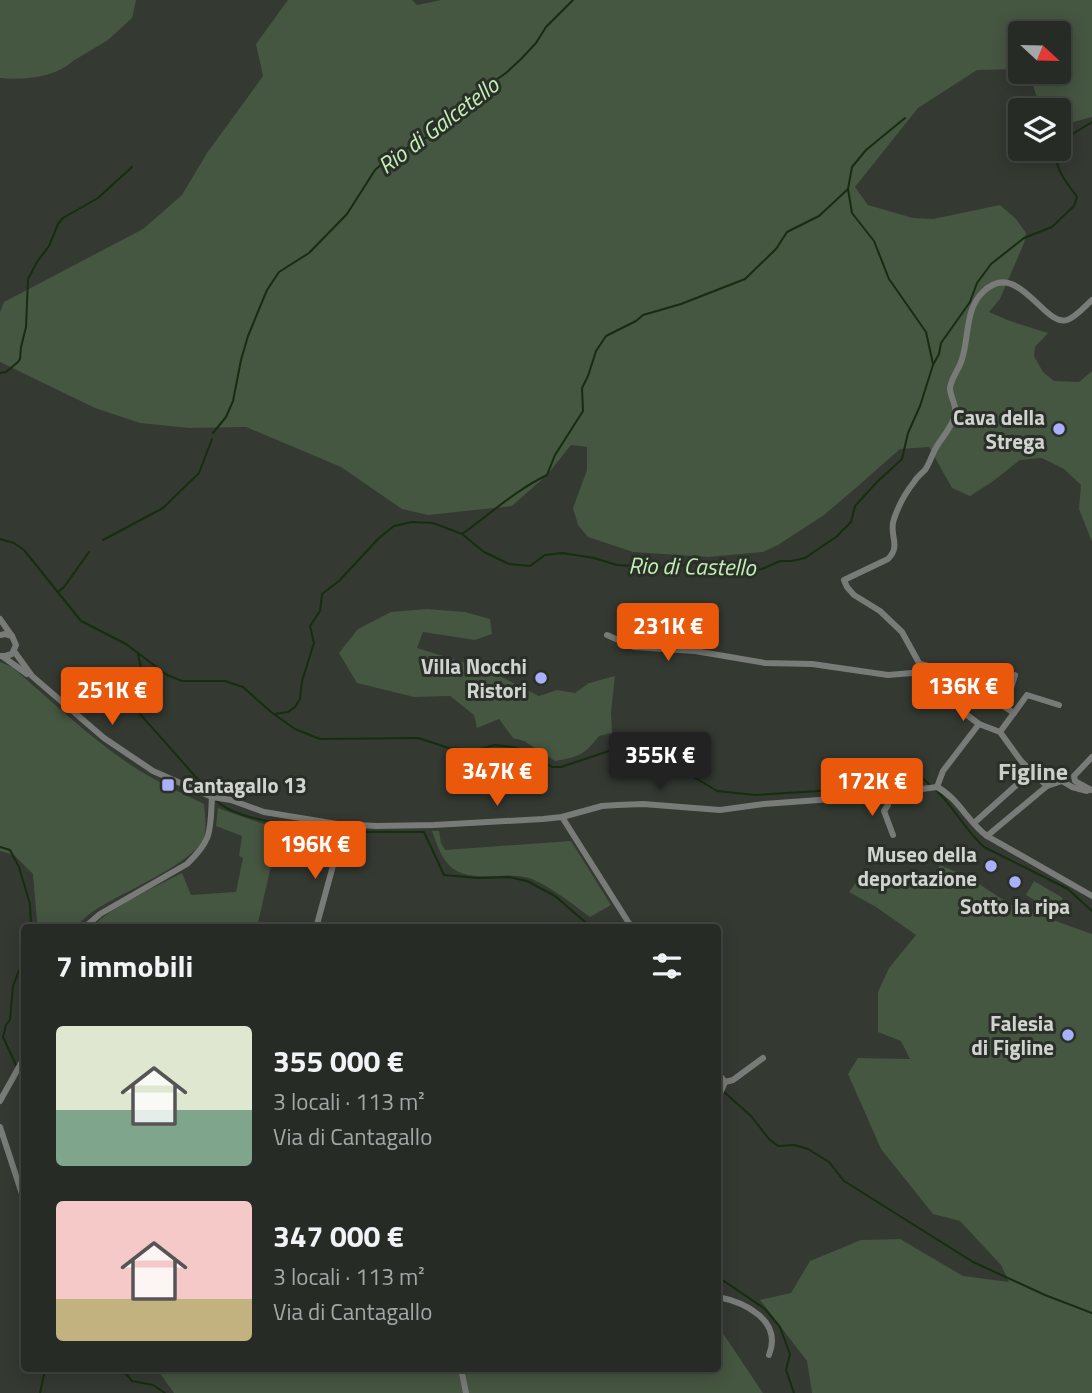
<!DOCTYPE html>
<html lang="it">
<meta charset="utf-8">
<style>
:root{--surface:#272b26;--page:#333732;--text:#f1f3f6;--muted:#a4a7a7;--line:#434743;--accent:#ea580c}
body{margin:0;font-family:"Titillium Web",sans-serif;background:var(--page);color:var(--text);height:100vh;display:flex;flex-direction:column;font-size:26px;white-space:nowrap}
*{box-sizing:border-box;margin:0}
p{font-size:23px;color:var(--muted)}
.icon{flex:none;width:38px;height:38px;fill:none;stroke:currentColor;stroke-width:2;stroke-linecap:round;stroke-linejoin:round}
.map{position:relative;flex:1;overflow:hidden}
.details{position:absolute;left:21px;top:924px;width:700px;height:448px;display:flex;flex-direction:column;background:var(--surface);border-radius:7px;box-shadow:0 4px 18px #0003,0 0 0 2px var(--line)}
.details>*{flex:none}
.needle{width:46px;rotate:112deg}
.buttons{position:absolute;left:1008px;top:21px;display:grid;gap:14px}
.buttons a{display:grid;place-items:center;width:63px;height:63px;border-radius:7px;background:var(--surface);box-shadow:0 4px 18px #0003,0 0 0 2px var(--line);font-size:35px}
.price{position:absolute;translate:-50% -60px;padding:0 16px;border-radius:7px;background:var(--accent);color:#fff;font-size:23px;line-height:46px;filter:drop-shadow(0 2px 4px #0008)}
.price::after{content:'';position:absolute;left:50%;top:42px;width:21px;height:16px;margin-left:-10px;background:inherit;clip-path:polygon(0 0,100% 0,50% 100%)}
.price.selected{background:#222;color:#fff}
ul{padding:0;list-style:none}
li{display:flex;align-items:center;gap:21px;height:175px;padding:0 35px}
li span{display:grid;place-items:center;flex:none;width:196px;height:140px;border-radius:7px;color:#555}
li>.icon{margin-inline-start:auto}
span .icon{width:84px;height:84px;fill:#fffc;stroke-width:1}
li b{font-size:30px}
h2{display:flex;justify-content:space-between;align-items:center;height:84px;padding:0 35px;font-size:30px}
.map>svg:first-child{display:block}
.green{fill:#455641}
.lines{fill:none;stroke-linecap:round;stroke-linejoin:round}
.stream{stroke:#172d10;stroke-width:2}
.minor{stroke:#787b77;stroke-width:6}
.poi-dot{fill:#aab0fb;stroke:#2a2f28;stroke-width:2.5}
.labels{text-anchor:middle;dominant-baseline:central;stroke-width:6;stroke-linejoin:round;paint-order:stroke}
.poi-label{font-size:21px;font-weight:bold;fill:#d0d3cf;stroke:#2a2f28;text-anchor:end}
.water-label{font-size:23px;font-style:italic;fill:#c4efb7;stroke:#2a2f28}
.quarter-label{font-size:24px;font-weight:bold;fill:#cad0c8;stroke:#2a2f28}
</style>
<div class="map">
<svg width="1092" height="1393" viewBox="0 0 1092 1393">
<rect width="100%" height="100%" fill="#343932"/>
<!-- green -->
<g class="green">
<path d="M 0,0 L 136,0 L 132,18 L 108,40 L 73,61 C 54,78 24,80 0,78 Z"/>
<polygon points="288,0 412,0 417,5 441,0 1092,0 1092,117 1059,126 1059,110 1041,110 1030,76 1024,72 1059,72 1059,33 1020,33 1020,69 977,70 918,108 855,187 868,205 913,218 933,219 1000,205 1016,219 1026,233 1024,243 1000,299 989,312 1010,321 1048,333 1035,347 1034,356 1043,372 1054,381 1079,382 1092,371 1092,542 1079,509 1081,485 1064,469 1042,458 1020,460 992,482 970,496 952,488 929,447 900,449 857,487 824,515 778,545 763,552 708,557 633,552 588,537 578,525 573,508 587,470 587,447 571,445 547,475 512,506 428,515 402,509 341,467 246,427 189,428 140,423 95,408 0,362 0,312 4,302 143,229 182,195 207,153 263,76 256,44"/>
<path d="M 427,609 L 465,612 L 490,619 L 492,634 L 475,640 L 423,632 L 417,648 L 488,670 L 539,696 L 557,690 L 575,693 L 589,683 L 615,676 L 611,712 L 612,733 L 599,736 C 584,755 579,757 555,761 L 524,741 L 513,738 L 499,719 L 477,728 L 474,715 L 450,696 L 414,697 L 357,683 L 339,653 L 358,629 L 391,612 Z"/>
<path d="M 0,662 L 12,667 C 53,702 93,741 137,769 C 159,783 182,793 204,804 C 205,814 207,828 204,837 C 195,864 115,895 91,913 C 85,917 80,923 74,927 L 41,927 L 37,921 L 33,874 L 14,855 L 0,851 Z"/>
<path d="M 218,808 L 260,823 L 280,827 L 257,927 L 91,927 C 117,904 151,889 182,873 L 191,895 L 236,892 L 243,858 L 239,856 L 242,836 L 216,826 Z"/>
<path d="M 432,831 L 439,831 L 441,843 L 445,850 L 571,841 L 611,905 L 590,917 C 574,905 547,884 529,878 C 518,875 507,875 496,876 C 455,878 445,870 432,831 Z"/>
<polygon points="940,865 970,878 1011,905 1092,934 1092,1393 812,1393 807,1361 760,1300 791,1293 810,1261 861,1240 900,1239 963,1276 1009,1282 1001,1265 960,1221 933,1214 881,1149 848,1074 858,1058 910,1059 901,1041 878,1032 878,992 889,968 916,935 876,907 849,892 862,874 891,883 902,877 935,875"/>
<polygon points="1034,881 1063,898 1054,912 1026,895"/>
<polygon points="718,1326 763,1393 174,1393 157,1369 461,1368 466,1375 476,1368 718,1368"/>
</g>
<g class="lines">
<!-- stream -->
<g class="stream">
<polyline points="905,118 866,150 852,167 848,189 852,213 874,241 889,279 926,332 933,364"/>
<polyline points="1059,147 1061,141 1092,122"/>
<polyline points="0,373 6,372 18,362 20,359 21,347 26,327 28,279 37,262 49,246 58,224 63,218 98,198 132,167"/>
<polyline points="213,433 226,417 233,401 241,360 248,336 267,290 279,272 309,253 347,214 375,170 389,158 429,136 490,84 506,73 521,59 536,43 546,27 573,0"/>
<path d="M 462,534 C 490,514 516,490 547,475 L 555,455 L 583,411 L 582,388 L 588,376 L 596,351 L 606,336 L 636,321 L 643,315 L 681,304 L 745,279 L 776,249 L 787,232 L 819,216 L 848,189"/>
<path d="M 0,539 L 14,543 L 24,550 L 81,621 L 126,644 L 167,675 L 182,681 L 225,681 L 243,687 L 271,712 L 295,729 L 320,739 L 418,738 L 449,748 L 476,750 L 495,745 L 513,747 L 529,752 L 552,767 L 561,767 L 618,748 L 629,746 L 669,762 L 717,791 L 755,795 L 851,789 C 878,755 901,757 931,786"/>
<polyline points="103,540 163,508 199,473 212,439"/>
<polyline points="58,592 64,587 89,552"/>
<polyline points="138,654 143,678 133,706 210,793"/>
<path d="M 275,714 L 288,712 L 295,707 L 300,699 L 302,681 L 314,643 L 310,626 L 320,611 L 322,594 L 339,581 L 379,538 L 394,526 L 412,522 L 433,523 L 462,534 L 484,552 L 509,564 L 530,566 L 545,555 L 562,553 L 594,558 L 617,565 L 673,568 L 701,561 L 716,563 L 749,571 L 762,569 L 780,561 L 792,561 L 805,558 L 836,537 L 851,522 L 855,506 L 877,482 L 902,459 L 908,433 L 920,406 L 933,365 L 939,354 L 941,343 L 970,302 L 977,283 L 991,264 L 1024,238 L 1052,227 L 1074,206 L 1077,197 C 1067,182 1052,168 1058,149"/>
<path d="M 936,790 C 954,807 965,830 984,847 L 1068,889 L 1092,911"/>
<path d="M 216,800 C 236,822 303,826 334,829"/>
<polyline points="339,829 368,832 424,832 444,875 478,878 509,877 527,881 555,896 592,928"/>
<polyline points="0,847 10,850 19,867 30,904 31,928"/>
<polyline points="16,1065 3,1037 6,1025 10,1020 13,986 24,958"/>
<polyline points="19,1070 24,1078"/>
<polyline points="723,1091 751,1116 769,1139 778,1146 794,1145 808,1149 829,1162 844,1181 973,1262 1045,1295 1092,1313"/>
<polyline points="718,1277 765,1309 780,1327 790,1354 786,1370 794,1393"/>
<polyline points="121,1368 132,1381 153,1385 165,1393"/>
<polyline points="40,1393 45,1370 47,1368"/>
</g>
<!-- minor -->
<g class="minor">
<polyline points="0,619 12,636"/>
<polyline points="0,635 5,634 12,636 16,645 12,654 5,656 1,656"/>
<polyline points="607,635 634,647 695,651 765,663 812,664 888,675 924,672 936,678 960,704 967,715 979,724"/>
<path d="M 14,651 L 32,676 L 104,738 L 153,771 L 212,797 L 231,800 L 264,812 L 337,824 L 377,826 L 434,825 L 543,819 L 562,817 L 602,806 L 618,805 L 643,804 L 720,810 L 764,804 L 860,797 L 937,787 C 958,798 968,822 987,836 L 1092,896"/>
<polyline points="2,656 27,674"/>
<polyline points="920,664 965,675 1010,691 1015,675"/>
<path d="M 924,672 L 902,632 L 880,611 L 854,595 L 847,587 L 844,580 L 888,559 C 902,545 888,535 894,519 C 898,507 906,492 914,482 C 917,477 921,474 925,470 C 930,463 932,454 937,446 C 943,436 953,426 955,414 C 957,405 950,397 950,388 C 951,378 960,368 962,359 C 969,338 965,310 982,293 C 1017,256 1044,328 1067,320 C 1076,317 1085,306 1092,300"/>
<polyline points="997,687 1003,706 1014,713"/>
<polyline points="1000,732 1027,695 1059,705"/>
<polyline points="1000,732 1021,761 1047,786"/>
<polyline points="937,787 943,771 979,724 1000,732"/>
<polyline points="1091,790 1075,781 1074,776 1092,757"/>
<polyline points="886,793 888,805 884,811 893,835"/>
<polyline points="562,817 632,928"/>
<polyline points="974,823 1031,772"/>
<polyline points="987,836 1047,786 1062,781 1072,787 1087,791 1089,789"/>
<path d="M 84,928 L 100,914 L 187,864 C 213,839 210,831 212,797"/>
<polyline points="316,928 340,840 337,824"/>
<polyline points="718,1073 725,1082"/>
<polyline points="725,1082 733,1080 763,1058"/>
<polyline points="718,1098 725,1082"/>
<polyline points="0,1101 24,1058"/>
<polyline points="0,1127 24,1200"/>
<path d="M 718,1297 C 744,1302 783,1320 769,1355"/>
<polyline points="461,1368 466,1393"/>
</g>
</g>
<!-- markers -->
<g class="poi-dot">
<circle cx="1059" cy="429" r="7"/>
<circle cx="541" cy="678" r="7"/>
<rect x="161" y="778" width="14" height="14" rx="3.5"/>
<circle cx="991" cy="866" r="7"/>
<circle cx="1015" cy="882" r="7"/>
<circle cx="1068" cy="1035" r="7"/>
</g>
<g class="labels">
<!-- poi labels -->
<g class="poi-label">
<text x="1045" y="417">Cava della<tspan x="1045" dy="24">Strega</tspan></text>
<text x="527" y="666">Villa Nocchi<tspan x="527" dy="24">Ristori</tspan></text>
<text x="182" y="785" text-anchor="start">Cantagallo 13</text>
<text x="977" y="854">Museo della<tspan x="977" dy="24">deportazione</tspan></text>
<text x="1015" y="906" text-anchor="middle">Sotto la ripa</text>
<text x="1054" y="1023">Falesia<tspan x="1054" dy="24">di Figline</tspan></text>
</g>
<!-- water labels -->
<g class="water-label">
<text transform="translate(438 125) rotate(-37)">Rio di Galcetello</text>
<text transform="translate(692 566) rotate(1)">Rio di Castello</text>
</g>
<!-- quarter labels -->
<g class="quarter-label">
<text x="1033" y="771">Figline</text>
</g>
</g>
</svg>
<div class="buttons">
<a><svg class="needle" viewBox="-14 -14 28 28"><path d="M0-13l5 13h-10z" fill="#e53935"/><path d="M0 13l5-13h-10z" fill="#a4a7a7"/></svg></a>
<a><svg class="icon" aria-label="layers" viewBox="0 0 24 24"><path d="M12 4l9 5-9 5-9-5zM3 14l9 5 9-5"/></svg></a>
</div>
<b class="price" style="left:668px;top:663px">231K €</b>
<b class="price" style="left:963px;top:723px">136K €</b>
<b class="price" style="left:112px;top:727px">251K €</b>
<b class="price selected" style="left:660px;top:792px">355K €</b>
<b class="price" style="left:497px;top:808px">347K €</b>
<b class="price" style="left:872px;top:818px">172K €</b>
<b class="price" style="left:315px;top:881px">196K €</b>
<section class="details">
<h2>7 immobili<svg class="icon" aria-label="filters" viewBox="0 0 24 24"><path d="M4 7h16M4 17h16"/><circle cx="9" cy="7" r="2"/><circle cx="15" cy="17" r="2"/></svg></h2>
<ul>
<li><span style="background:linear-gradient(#dfe7d0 60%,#7fa58c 0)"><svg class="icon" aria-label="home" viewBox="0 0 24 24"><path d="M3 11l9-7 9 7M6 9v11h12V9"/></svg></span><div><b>355 000 €</b><p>3 locali · 113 m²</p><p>Via di Cantagallo</p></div></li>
<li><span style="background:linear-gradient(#f6c9c9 70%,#c2b280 0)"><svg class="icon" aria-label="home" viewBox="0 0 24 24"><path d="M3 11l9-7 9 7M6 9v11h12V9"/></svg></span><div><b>347 000 €</b><p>3 locali · 113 m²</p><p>Via di Cantagallo</p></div></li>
</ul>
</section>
</div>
